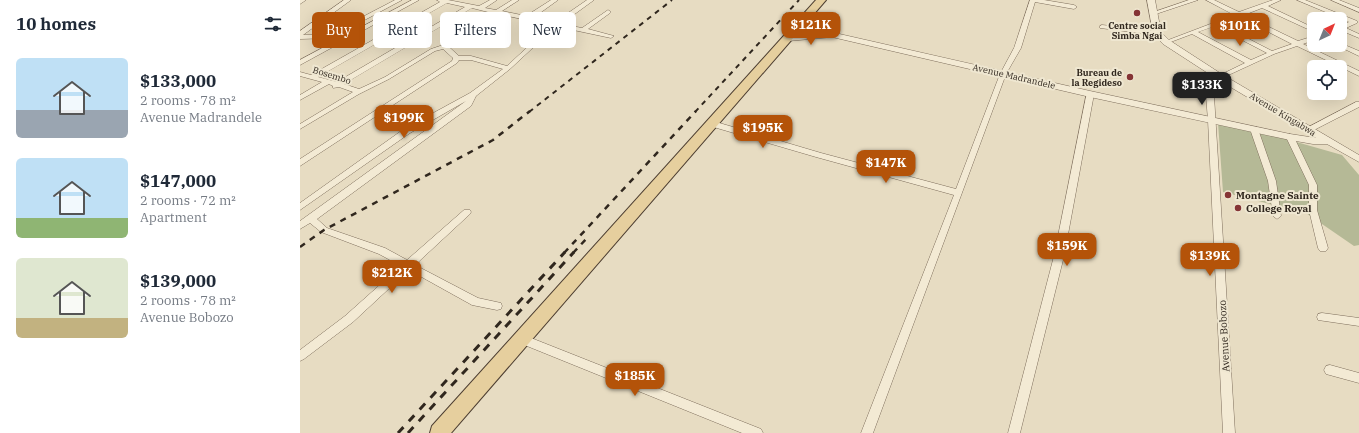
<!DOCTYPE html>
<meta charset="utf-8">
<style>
:root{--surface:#fff;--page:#f2f2f3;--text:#1f2937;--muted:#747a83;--accent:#b45309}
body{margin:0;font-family:"IBM Plex Serif",serif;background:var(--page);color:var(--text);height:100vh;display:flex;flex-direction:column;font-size:15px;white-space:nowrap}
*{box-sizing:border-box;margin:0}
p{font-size:13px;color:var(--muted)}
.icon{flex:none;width:22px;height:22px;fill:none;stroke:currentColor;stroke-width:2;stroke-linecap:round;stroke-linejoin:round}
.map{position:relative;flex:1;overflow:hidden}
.details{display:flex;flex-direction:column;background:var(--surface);width:300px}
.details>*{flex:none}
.top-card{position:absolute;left:12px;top:12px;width:380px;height:36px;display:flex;gap:8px}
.needle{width:26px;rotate:43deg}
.fabs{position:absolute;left:1007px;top:12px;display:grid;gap:8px}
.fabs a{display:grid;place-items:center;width:40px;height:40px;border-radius:6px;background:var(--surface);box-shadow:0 4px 16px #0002;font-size:20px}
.price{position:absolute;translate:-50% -34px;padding:0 9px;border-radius:8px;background:var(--accent);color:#fff;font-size:13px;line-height:26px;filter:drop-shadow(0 1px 2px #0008)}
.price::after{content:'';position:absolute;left:50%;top:24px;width:12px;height:9px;margin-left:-6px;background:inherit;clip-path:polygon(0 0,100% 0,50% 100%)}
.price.current{background:#222;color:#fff}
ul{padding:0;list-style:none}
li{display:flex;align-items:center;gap:12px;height:100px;padding:0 16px}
li span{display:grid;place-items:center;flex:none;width:112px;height:80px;border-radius:6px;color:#555}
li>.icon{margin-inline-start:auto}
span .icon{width:48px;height:48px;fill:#fffc;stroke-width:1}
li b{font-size:17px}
h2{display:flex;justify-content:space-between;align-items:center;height:48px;padding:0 16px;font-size:17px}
.pill{padding:0 14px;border-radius:6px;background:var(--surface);box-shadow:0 4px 16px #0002;font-size:14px;line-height:36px}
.pill.current{background:var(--accent);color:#fff}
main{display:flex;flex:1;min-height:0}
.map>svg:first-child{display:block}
.cemetery{fill:#b5b996}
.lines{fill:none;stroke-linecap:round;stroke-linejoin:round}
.minor-casing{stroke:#7e6e5c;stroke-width:1}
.tertiary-casing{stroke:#7e6e5c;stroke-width:1}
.primary-casing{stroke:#4c3d30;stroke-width:2}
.minor{fill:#f3ead4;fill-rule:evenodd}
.tertiary{fill:#f3ead4;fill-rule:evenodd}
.primary{fill:#e6cf9e;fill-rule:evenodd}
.rail-far2{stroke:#30271e;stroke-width:2;stroke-dasharray:5 5;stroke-linecap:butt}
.rail-far1{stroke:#30271e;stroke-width:2.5;stroke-dasharray:6 6;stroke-linecap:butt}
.rail{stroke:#30271e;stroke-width:3;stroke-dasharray:8 8;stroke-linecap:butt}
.poi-dot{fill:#853435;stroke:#efe7d1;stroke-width:1.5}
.labels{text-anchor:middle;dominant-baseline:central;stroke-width:4;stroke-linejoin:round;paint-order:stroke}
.far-poi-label{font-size:9px;font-weight:bold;fill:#30271e;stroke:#efe7d1}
.far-street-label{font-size:9px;fill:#30271e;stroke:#efe7d1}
.poi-label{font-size:10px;font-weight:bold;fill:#30271e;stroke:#efe7d1;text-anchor:start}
.street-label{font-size:10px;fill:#30271e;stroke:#efe7d1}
</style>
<main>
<section class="details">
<h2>10 homes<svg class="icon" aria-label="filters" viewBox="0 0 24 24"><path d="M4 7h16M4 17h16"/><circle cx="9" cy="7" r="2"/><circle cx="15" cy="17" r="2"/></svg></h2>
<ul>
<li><span style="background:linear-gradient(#bfe0f5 65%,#9aa5b1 0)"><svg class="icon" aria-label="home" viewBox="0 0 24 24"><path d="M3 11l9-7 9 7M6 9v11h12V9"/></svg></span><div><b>$133,000</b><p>2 rooms · 78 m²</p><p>Avenue Madrandele</p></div></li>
<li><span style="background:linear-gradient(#bfe0f5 75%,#8fb573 0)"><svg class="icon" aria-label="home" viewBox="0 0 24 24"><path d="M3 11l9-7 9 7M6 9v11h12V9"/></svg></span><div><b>$147,000</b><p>2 rooms · 72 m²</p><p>Apartment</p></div></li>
<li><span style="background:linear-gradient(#dfe7d0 75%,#c2b280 0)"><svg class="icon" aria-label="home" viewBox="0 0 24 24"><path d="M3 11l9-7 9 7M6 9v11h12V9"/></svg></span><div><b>$139,000</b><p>2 rooms · 78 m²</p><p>Avenue Bobozo</p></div></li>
</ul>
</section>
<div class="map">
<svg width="1059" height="433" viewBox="0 0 1059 433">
<rect width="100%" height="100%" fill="#e7dcc2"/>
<!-- cemetery -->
<polygon class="cemetery" points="918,123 979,137 1042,155 1059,175 1059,245 1054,246 1006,213 923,192"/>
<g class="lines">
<!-- minor casing -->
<g class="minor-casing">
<g id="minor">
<polygon points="0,0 6,0 0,4"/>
<polygon points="44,0 51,0 3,35 28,35 95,0 102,0 31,38 0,39 0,31"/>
<polygon points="112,0 119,0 0,65 0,60"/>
<path d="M 137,0 L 148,0 L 179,6 L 190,0 L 197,0 L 185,8 L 196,10 L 212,0 L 219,0 L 202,11 L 226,16 L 251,0 L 258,0 L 233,18 L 255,22 L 287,0 L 294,0 L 261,24 L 282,28 L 308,10 L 311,12 L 310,13 L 288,29 L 314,36 L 311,38 L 198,14 L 149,45 L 149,47 L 159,56 L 171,56 L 207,66 L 233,42 L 238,43 L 210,69 L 176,96 L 171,106 L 17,219 L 27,228 L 85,248 L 107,260 L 164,210 L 170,210 L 171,212 L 170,214 L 115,265 L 178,298 L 201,303 L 202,306 L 201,309 L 197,310 L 172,305 L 109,270 L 53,322 L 4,359 L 0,361 L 0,350 L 45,316 L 101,266 L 79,254 L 21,232 L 10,223 L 0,229 L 0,221 L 166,101 L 110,133 L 0,210 L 0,203 L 104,129 L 170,93 L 203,69 L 171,60 L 159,60 L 157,63 L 0,166 L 0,159 L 152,61 L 153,58 L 143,49 L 135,51 L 89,79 L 59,94 L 0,129 L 0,124 L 53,92 L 39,87 L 33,88 L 33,86 L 29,84 L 0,100 L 0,95 L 22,82 L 0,76 L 0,72 L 11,75 L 140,2 ZM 147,3 L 165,7 L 37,82 L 18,77 ZM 172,8 L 192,13 L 144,43 L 143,45 L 131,49 L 85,77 L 59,89 L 44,84 Z"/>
<polygon points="730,0 744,0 774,5 777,7 774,9 735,2 721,48 706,74 573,433 561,433 654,195 516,157 410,126 409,124 413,122 416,122 521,153 656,189 700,74 714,48"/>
<polygon points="889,0 898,0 856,14 851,13"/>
<path d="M 906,0 L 914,0 L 939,12 L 973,0 L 981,0 L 968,6 L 1014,28 L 1014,32 L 962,8 L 944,15 L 998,41 L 1014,36 L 1014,40 L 1003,44 L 1059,71 L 1059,76 L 997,46 L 974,54 L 922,78 L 918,78 L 918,76 L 945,63 L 892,34 L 868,43 L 863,42 L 934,15 ZM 939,17 L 992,44 L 972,51 L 920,24 ZM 915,26 L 967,53 L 951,60 L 898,32 Z"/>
<polygon points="997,0 1005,0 1057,21 1057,23 1046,28 1059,34 1059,38 1040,30 1040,26 1049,22"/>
<polygon points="1031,0 1039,0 1059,8 1059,12"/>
<polygon points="802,25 857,31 860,33 857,35 800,28 800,26"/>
<polygon points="1040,43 1059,51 1059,56 1038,46 1037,45 1040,45"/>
<polygon points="903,86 909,86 914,96 935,433 923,433 908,120 906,96 902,88"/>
<polygon points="787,92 790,92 794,94 764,256 720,433 708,433 754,256"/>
<polygon points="1056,102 1059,102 1059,107 1012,131 1006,131 1005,129"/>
<polygon points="951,127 957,127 958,129 976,181 981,216 977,219 973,216 968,181 950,129"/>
<polygon points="990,134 994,137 1017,185 1017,210 1028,248 1026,251 1020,251 1018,248 1009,210 1009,185 986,137"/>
<polygon points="1022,313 1059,318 1059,326 1018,320 1017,317 1018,314"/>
<polygon points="221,334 461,429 463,433 442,433 217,342 216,339 217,336"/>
<polygon points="1030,365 1059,373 1059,383 1026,374 1024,370 1026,366"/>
</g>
</g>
<!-- tertiary casing -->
<g class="tertiary-casing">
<polygon id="tertiary" points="847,0 855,0 861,32 869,40 923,75 1059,155 1059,162 1027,144 1013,144 990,140 790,97 532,37 488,41 484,39 488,37 524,33 502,20 501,18 505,16 535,33 790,91 990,134 1016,138 917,79 863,44 853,33"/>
</g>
<!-- primary casing -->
<g class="primary-casing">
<polygon id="primary" points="516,0 526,0 151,433 130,433 132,426"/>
</g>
<!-- minor -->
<use href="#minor" class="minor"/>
<!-- tertiary -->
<use href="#tertiary" class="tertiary"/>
<!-- primary -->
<use href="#primary" class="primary"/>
<!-- rail-far2 -->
<g class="rail-far2">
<polyline points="229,112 372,0"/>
<polyline points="395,112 499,0"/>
</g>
<!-- rail-far1 -->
<g class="rail-far1">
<polyline points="0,247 24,230 193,140 230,111"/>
<polyline points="264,253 396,111"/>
<polyline points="273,253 288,237"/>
</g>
<!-- rail -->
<g class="rail">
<polyline points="98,433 265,252"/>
<polyline points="108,433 274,252"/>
</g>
</g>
<!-- markers -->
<g class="poi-dot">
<circle cx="837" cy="13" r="4"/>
<circle cx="830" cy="77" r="4"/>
<circle cx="928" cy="195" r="4"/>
<circle cx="938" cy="208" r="4"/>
</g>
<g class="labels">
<!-- far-poi labels -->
<g class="far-poi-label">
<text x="837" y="25">Centre social<tspan x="837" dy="10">Simba Ngai</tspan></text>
<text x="822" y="72" text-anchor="end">Bureau de<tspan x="822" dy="10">la Regideso</tspan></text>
</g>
<!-- far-street labels -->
<g class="far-street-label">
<text transform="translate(32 75) rotate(17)">Bosembo</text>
<text transform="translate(714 76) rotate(13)">Avenue Madrandele</text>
<text transform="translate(983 114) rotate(31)">Avenue Kingabwa</text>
</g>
<!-- poi labels -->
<g class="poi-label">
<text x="936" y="195">Montagne Sainte</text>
<text x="946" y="208">College Royal</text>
</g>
<!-- street labels -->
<g class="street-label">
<text transform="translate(924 336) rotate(-93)">Avenue Bobozo</text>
</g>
</g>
</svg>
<div class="fabs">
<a><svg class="needle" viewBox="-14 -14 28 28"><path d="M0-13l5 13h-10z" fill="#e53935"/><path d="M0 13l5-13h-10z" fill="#747a83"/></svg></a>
<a><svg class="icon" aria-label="locate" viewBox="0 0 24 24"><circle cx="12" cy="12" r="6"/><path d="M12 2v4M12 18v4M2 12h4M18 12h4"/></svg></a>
</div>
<b class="price" style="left:511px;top:46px">$121K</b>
<b class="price" style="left:940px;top:47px">$101K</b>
<b class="price current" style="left:902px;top:106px">$133K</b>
<b class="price" style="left:104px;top:139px">$199K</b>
<b class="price" style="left:463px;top:149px">$195K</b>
<b class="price" style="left:586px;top:184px">$147K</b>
<b class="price" style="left:767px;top:267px">$159K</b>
<b class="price" style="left:910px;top:277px">$139K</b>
<b class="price" style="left:92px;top:294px">$212K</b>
<b class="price" style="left:335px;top:397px">$185K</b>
<div class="top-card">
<a class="pill current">Buy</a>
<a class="pill">Rent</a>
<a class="pill">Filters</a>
<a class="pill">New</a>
</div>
</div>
</main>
